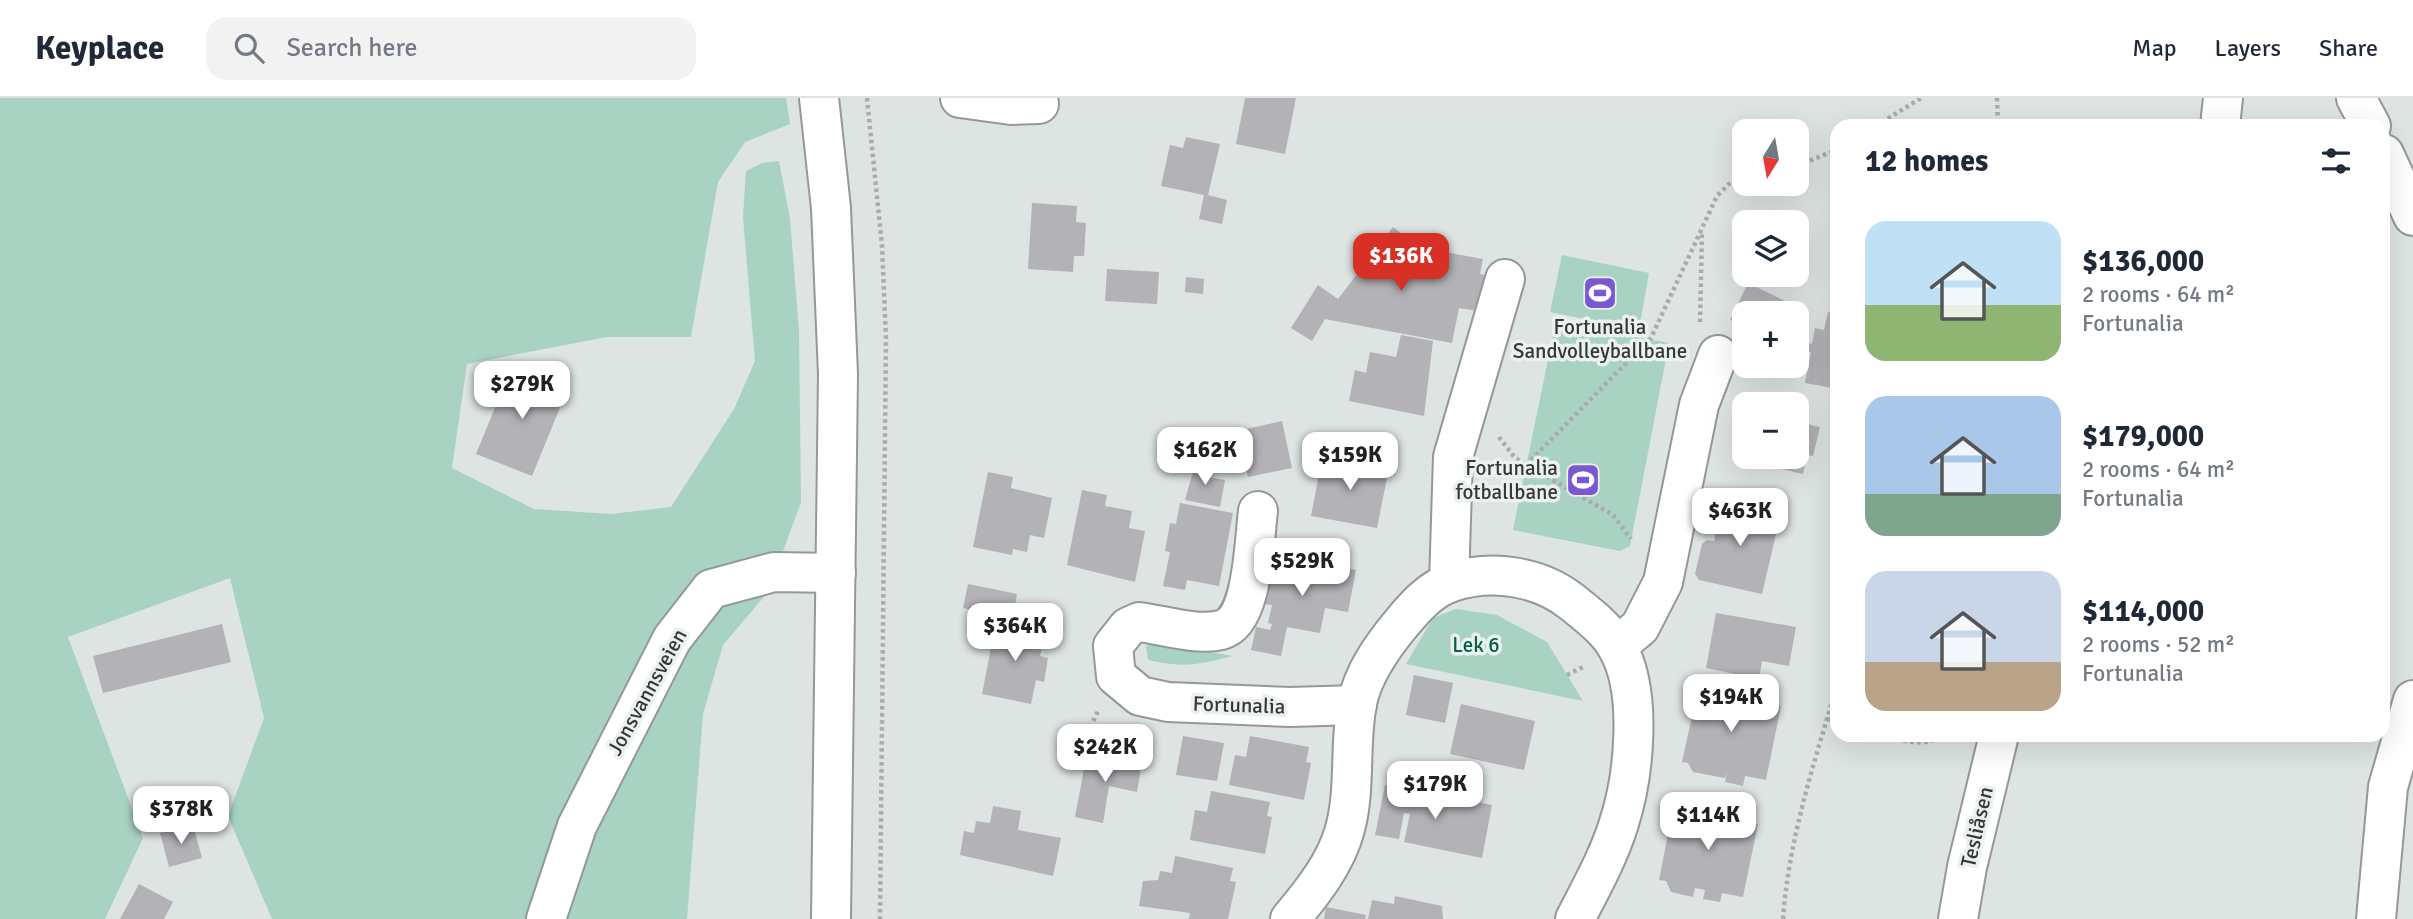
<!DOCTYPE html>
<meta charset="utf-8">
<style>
:root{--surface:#fff;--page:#f2f2f3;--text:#1f2937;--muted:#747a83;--line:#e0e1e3;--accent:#d93025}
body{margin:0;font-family:Signika,sans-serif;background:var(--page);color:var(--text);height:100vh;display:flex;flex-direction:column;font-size:26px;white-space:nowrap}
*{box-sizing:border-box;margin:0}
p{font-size:23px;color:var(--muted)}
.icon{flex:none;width:38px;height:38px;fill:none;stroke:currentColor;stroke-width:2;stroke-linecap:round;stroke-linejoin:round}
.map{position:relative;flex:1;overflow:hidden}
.sheet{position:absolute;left:1830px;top:21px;width:560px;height:623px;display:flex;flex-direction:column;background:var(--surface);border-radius:21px;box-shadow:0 7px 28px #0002}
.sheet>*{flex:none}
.needle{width:46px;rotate:191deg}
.controls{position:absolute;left:1732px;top:21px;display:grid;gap:14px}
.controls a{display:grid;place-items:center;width:77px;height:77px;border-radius:14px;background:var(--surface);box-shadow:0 7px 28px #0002;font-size:35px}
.price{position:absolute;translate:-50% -60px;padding:0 16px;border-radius:14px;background:#fff;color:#222;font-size:23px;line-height:46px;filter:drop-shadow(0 2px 4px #0008)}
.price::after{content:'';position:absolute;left:50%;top:42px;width:21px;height:16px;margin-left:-10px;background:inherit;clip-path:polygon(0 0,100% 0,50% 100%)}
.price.current{background:var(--accent);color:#fff}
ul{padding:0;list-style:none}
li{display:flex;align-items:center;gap:21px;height:175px;padding:0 35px}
li span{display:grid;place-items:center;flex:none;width:196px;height:140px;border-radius:21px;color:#555}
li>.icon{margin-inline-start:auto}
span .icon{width:84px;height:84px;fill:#fffc;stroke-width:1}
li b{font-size:30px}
h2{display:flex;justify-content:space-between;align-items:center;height:84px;padding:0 35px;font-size:30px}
header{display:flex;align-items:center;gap:42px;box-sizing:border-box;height:98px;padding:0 35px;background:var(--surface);border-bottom:2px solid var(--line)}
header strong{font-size:33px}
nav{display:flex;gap:38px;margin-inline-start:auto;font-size:24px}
.search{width:490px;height:63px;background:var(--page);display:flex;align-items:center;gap:18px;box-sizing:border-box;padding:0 24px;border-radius:21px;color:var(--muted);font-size:26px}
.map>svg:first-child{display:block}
.green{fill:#a8d3c3}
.building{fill:#b2b2b7}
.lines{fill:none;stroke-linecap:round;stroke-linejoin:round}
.minor-casing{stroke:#939997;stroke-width:42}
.major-casing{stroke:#939997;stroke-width:42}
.path{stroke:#a8adab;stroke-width:4.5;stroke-dasharray:3.5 3.5;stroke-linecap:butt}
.minor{stroke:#fff;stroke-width:38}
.major{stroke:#fff;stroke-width:38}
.labels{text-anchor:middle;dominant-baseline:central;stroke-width:7;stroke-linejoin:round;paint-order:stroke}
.poi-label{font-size:21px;fill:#363837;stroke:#ebf1ef}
.park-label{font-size:21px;fill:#05614b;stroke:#ebf1ef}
.street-label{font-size:21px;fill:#363837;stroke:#ebf1ef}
</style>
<header>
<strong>Keyplace</strong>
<div class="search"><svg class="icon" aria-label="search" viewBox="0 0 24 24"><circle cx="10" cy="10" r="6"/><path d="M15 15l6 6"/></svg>Search here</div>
<nav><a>Map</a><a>Layers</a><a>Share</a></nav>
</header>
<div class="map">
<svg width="2413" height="821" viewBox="0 0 2413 821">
<rect width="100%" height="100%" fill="#dde4e1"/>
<!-- green -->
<g class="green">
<polygon points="0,0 786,0 790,26 745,44 718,84 691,239 607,239 467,266 452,370 534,411 611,416 671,409 734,311 755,263 743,119 746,73 762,65 779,63 790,121 799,233 801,404 768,494 723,547 703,616 687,821 272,821 228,718 264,620 230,480 68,539 143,740 105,821 0,821"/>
<polygon points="1562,157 1649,175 1639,232 1550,214"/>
<polygon points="1556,223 1669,245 1630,448 1620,453 1513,432"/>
<polygon points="1456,511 1497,517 1547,544 1583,603 1406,566 1433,520"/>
<path d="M 1150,543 L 1232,558 C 1199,567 1182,570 1148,562 L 1146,549 Z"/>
</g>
<!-- building -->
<g class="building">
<polygon points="1245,0 1296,0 1285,56 1236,46"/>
<polygon points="1186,39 1220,46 1208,97 1227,102 1222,126 1199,121 1204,97 1161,88 1170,47 1183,50"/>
<polygon points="1032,105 1077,108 1076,124 1086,125 1084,158 1074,158 1073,174 1028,171"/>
<polygon points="1393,129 1422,152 1423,150 1483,161 1480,176 1485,177 1478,213 1459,210 1452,245 1325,221 1312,243 1291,230 1318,187 1338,201"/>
<polygon points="1107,171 1159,174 1157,206 1105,203"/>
<polygon points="1186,179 1204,181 1203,196 1185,194"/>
<polygon points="1748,185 1787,204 1781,215 1745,215 1745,229 1730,222"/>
<polygon points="1828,214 1838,216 1838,291 1805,285 1811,254 1807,253 1809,245 1812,246 1815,230 1824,232"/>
<polygon points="1401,237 1433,243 1424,318 1349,303 1355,272 1366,275 1370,254 1396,259"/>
<polygon points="512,268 568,290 532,378 476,356"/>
<polygon points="1741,311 1745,312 1745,359 1797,359 1797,324 1820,329 1813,358 1807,357 1803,376 1737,361 1742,342 1735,341"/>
<polygon points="1282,323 1292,370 1248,379 1238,333"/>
<polygon points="1343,357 1371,362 1369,371 1388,375 1377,430 1311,418 1322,361 1341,365"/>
<polygon points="1196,363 1211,366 1208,379 1225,382 1220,409 1185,402"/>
<polygon points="988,374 1013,379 1011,390 1052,400 1044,440 1030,437 1027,454 1013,451 1012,457 973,449"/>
<polygon points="1082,392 1107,397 1105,408 1132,413 1129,430 1145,433 1135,484 1067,467"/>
<polygon points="1722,402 1781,415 1762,496 1699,482 1695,476 1702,446 1707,442 1714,443"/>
<polygon points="1180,405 1233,415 1219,488 1187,482 1185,492 1163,488 1170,454 1165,453 1170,425 1176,426"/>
<polygon points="1282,452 1335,462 1333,468 1356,472 1348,514 1325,510 1320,535 1287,529 1281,558 1251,552 1256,529 1270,532 1272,526 1268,525 1272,507 1263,506 1268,483 1276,484"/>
<polygon points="968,486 1017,496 1013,520 963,510"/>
<polygon points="1716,515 1796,529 1789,568 1762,563 1759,581 1706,570"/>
<polygon points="996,524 1045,534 1040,558 1048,560 1044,584 1036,582 1031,606 982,596"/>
<polygon points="222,526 231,564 103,595 93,558"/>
<polygon points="1414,577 1453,585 1445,625 1406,617"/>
<polygon points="1700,582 1710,583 1708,591 1712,588 1738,593 1737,600 1741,600 1742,592 1761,595 1759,604 1781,608 1766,682 1745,678 1743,688 1725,684 1727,674 1725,680 1693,674 1688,665 1682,664"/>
<polygon points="1461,606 1535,623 1524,672 1450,656"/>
<polygon points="1183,638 1224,645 1217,683 1176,677"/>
<polygon points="1250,638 1309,649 1306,664 1311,665 1304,702 1229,687 1235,657 1246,659"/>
<polygon points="1115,658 1142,664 1137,694 1109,688 1103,725 1075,719 1086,660"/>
<polygon points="1385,687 1408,691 1407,696 1414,698 1415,692 1492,707 1482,760 1404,744 1410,716 1404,715 1399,741 1375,737"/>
<polygon points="1211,693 1270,704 1267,718 1272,719 1265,756 1190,742 1195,712 1207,714"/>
<polygon points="1687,702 1709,706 1707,716 1718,718 1720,708 1738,712 1737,721 1758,726 1743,799 1722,795 1720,804 1703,801 1705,792 1695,790 1693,799 1671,794 1666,783 1659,782 1673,710 1679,712"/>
<polygon points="993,708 1021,713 1018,732 1061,740 1053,778 960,757 964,733 974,735 976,723 990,725"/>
<polygon points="193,727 202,760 169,769 160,735"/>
<polygon points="1175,758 1233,770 1230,783 1236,784 1228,821 1189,821 1190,815 1139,808 1143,783 1158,782 1160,773 1172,775"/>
<polygon points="139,786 173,804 164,821 120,821"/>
<polygon points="1395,798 1442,808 1443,821 1368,821 1372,802 1394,806"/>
<polygon points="1326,809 1366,817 1365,821 1324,821"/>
</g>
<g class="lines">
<!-- minor casing -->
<g class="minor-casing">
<g id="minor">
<polyline points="960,0 1011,7 1039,6"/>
<polyline points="2356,0 2371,28"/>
<polyline points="2220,28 2223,0"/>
<polyline points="2384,56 2413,118"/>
<path d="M 1258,413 C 1254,441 1254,524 1221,532 C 1197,538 1163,527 1139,524 L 1128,529 L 1113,548 L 1116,578 L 1140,598 L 1168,604 L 1290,609 L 1357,607"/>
<polyline points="1449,485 1453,359 1505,181"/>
<polyline points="1617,548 1640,529 1663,484 1699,307 1718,257"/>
<polyline points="546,821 577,728 672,541 711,491 774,474 836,475"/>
<path d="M 1290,821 C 1312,795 1336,765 1345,731 C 1356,690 1349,647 1357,605 C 1363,576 1381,550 1400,527 C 1414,510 1430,491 1452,484 C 1492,471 1539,478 1572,504 C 1588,517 1607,531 1617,549 C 1643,593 1634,678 1619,725 C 1609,758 1591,790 1575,821"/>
<polyline points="1958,821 1967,769 1999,637"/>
<polyline points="2376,821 2388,689 2413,602"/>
</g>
</g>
<!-- major casing -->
<g class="major-casing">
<polyline id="major" points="819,0 831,110 838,276 831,821"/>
</g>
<!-- path -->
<g class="path">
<polyline points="867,0 882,148 886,240 880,821"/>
<polyline points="1997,0 1998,28"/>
<polyline points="1876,28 1921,0"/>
<polyline points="1797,68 1838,51"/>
<polyline points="1700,224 1702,135"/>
<polyline points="1499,339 1515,360 1613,417 1631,441"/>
<polyline points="1526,367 1651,240 1717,98 1729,86 1745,79"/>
<polyline points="1567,577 1585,568"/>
<polyline points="1827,621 1838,624"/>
<path d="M 1883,637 C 1904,643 1924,650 1944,637"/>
<polyline points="1084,642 1099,611"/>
<path d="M 1783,821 C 1789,739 1815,662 1838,584"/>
</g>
<!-- minor -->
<use href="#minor" class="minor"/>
<!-- major -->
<use href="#major" class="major"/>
</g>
<!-- icons -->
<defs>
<g id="stadium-square" transform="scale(1.75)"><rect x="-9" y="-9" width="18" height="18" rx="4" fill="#7958d2" stroke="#ebf1ef"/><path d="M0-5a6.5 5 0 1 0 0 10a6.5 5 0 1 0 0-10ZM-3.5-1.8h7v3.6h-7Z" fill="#fff"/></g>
</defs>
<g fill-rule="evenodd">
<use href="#stadium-square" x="1600" y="195"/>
<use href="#stadium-square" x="1583" y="382"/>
</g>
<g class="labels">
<!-- poi labels -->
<g class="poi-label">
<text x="1600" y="229">Fortunalia<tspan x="1600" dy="24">Sandvolleyballbane</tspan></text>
<text x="1558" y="370" text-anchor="end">Fortunalia<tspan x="1558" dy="24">fotballbane</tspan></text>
</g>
<!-- park labels -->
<g class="park-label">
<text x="1476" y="547">Lek 6</text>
</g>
<!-- street labels -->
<g class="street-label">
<text transform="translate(647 594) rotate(-61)">Jonsvannsveien</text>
<text transform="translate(1239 607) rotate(2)">Fortunalia</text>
<text transform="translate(1977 729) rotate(-77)">Tesliåsen</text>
</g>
</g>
</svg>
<div class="controls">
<a><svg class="needle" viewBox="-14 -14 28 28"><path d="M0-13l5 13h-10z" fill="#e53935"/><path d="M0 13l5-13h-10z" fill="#747a83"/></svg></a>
<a><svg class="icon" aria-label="layers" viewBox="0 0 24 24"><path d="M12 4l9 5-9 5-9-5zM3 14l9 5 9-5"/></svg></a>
<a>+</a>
<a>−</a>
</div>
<b class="price current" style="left:1401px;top:195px">$136K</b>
<b class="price" style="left:522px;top:323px">$279K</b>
<b class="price" style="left:1205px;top:389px">$162K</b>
<b class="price" style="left:1350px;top:394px">$159K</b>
<b class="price" style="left:1740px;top:450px">$463K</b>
<b class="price" style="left:1302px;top:500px">$529K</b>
<b class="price" style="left:1015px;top:565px">$364K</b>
<b class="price" style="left:1731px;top:636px">$194K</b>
<b class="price" style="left:1105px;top:686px">$242K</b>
<b class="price" style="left:1435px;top:723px">$179K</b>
<b class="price" style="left:181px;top:748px">$378K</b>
<b class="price" style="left:1708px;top:754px">$114K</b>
<section class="sheet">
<h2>12 homes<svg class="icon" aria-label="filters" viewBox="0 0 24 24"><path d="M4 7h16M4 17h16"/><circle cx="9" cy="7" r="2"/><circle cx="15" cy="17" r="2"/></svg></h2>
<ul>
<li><span style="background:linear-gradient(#bfe0f5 60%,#8fb573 0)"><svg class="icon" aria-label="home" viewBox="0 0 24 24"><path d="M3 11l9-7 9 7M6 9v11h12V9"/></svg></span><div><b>$136,000</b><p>2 rooms · 64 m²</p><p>Fortunalia</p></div></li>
<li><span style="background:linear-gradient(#a9c7e8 70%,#7fa58c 0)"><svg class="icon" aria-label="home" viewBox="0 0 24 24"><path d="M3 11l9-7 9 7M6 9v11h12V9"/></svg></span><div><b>$179,000</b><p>2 rooms · 64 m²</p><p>Fortunalia</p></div></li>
<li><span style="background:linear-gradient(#c9d6e8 65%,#b9a48a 0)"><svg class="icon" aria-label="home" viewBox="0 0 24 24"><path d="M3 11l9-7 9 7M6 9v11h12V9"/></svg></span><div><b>$114,000</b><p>2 rooms · 52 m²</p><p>Fortunalia</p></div></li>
</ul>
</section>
</div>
